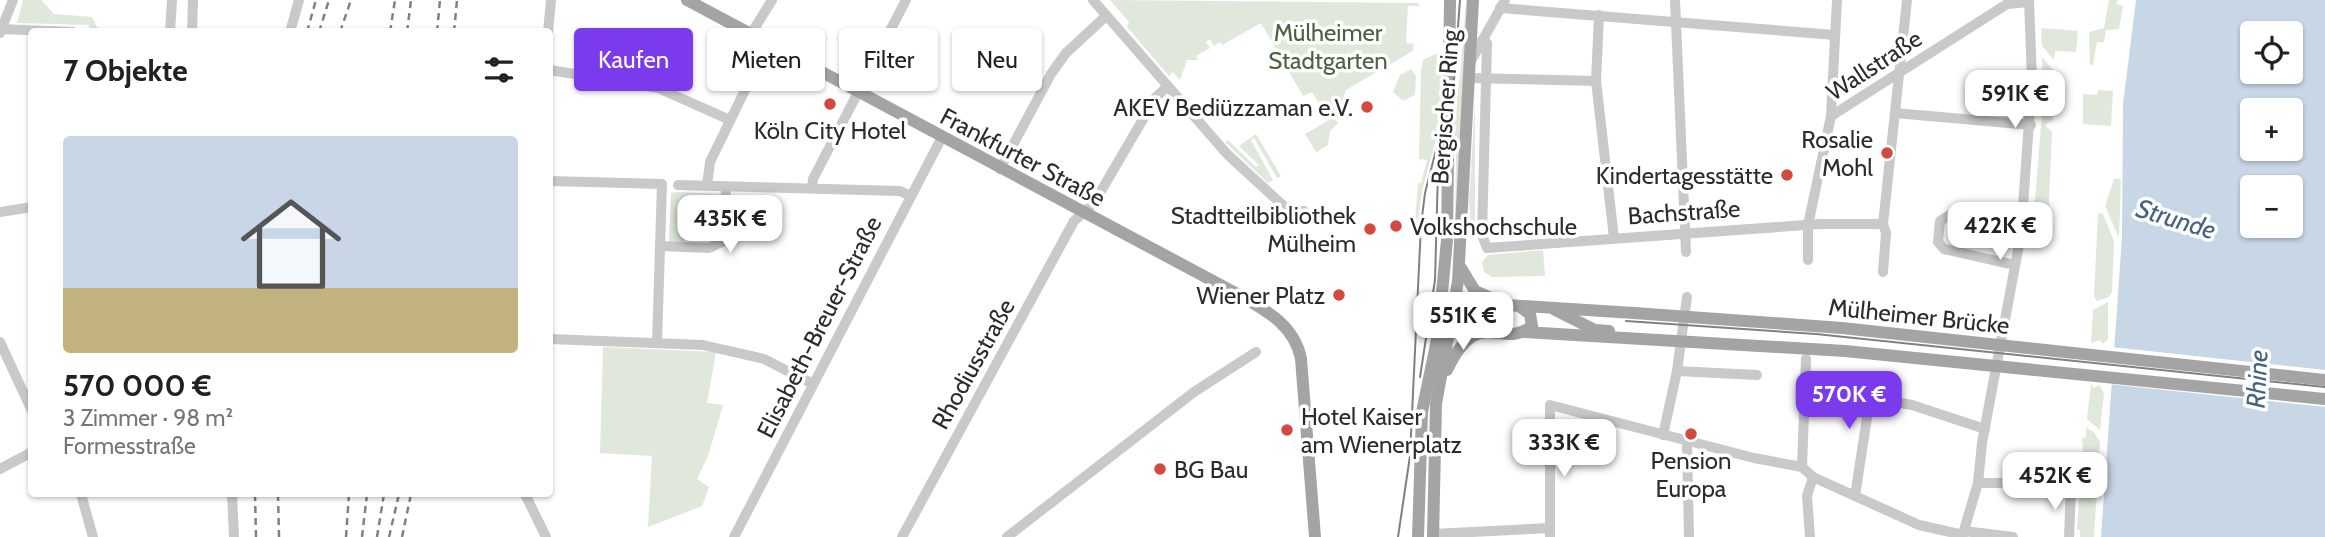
<!DOCTYPE html>
<html lang="de">
<meta charset="utf-8">
<style>
:root{--surface:#fff;--page:#f6f6f6;--text:#202124;--muted:#757577;--line:#e0e0e0;--accent:#7c3aed}
body{margin:0;font-family:Cabin,sans-serif;background:var(--page);color:var(--text);height:100vh;display:flex;flex-direction:column;font-size:26px;white-space:nowrap}
*{box-sizing:border-box;margin:0}
p{font-size:23px;color:var(--muted)}
.icon{flex:none;width:38px;height:38px;fill:none;stroke:currentColor;stroke-width:2;stroke-linecap:round;stroke-linejoin:round}
.map{position:relative;flex:1;overflow:hidden}
.details{position:absolute;left:28px;top:28px;width:525px;height:469px;display:flex;flex-direction:column;background:var(--surface);border-radius:7px;box-shadow:0 2px 5px #0004}
.details>*{flex:none}
.top-card{position:absolute;left:574px;top:28px;width:665px;height:63px;display:flex;gap:14px}
.tools{position:absolute;left:2240px;top:21px;display:grid;gap:14px}
.tools a{display:grid;place-items:center;width:63px;height:63px;border-radius:7px;background:var(--surface);box-shadow:0 2px 5px #0004;font-size:35px}
.price{position:absolute;translate:-50% -60px;padding:0 16px;border-radius:14px;background:#fff;color:#222;font-size:23px;line-height:46px;filter:drop-shadow(0 2px 4px #0008)}
.price::after{content:'';position:absolute;left:50%;top:42px;width:21px;height:16px;margin-left:-10px;background:inherit;clip-path:polygon(0 0,100% 0,50% 100%)}
.price.on{background:var(--accent);color:#fff}
ul{padding:0;list-style:none}
li{display:grid;align-content:center;gap:14px;height:371px;padding:0 35px}
li+li{border-top:2px solid var(--line)}
li span{display:grid;place-items:center;height:217px;border-radius:7px;color:#555}
li>.icon{margin-inline-start:auto}
span .icon{width:126px;height:126px;fill:#fffc;stroke-width:1}
li b{font-size:30px}
h2{display:flex;justify-content:space-between;align-items:center;height:84px;padding:0 35px;font-size:30px}
.chip{padding:0 24px;border-radius:7px;background:var(--surface);box-shadow:0 2px 5px #0004;font-size:24px;line-height:63px}
.chip.on{background:var(--accent);color:#fff}
.map>svg:first-child{display:block}
.green{fill:#e0e8db}
.water{fill:#c8d7e6;fill-rule:evenodd}
.pier{fill:#fff}
.lines{fill:none;stroke-linecap:round;stroke-linejoin:round}
.minor{stroke:#c9c9c9;stroke-width:10}
.major{stroke:#a4a4a4;stroke-width:12}
.tram{stroke:#818181;stroke-width:2}
.rail{stroke:#818181;stroke-width:2.5;stroke-dasharray:7 5;stroke-linecap:butt}
.major-bridge{stroke:#a4a4a4;stroke-width:12}
.poi-dot{fill:#d2493f;stroke:#fff;stroke-width:2.5}
.labels{text-anchor:middle;dominant-baseline:central;stroke-width:7;stroke-linejoin:round;paint-order:stroke}
.park-label{font-size:24px;fill:#4a623f;stroke:#fff}
.street-label{font-size:24px;fill:#2c2c2c;stroke:#fff}
.poi-label{font-size:24px;fill:#2c2c2c;stroke:#fff;text-anchor:end}
.water-label{font-size:26px;font-style:italic;fill:#436285;stroke:#fff}
</style>
<div class="map">
<svg width="2325" height="537" viewBox="0 0 2325 537">
<rect width="100%" height="100%" fill="#fff"/>
<!-- green -->
<g class="green">
<polygon points="23,0 41,0 54,14 92,17 99,31 90,31 89,25 17,23"/>
<polygon points="1110,0 1419,3 1419,6 1408,6 1406,43 1414,44 1413,51 1346,90 1339,110 1342,114 1335,119 1338,123 1330,131 1328,145 1316,152 1305,134 1329,120 1312,92 1303,96 1261,23 1222,45 1220,42 1214,46 1210,39 1206,42 1210,48 1196,56 1198,60 1187,60 1180,80 1173,72 1169,76 1127,27 1129,22"/>
<polygon points="1466,0 1468,0 1455,224 1456,147 1452,118 1460,77"/>
<polygon points="2109,0 2118,0 2116,4 2123,6 2119,29 2106,30 2104,42 2097,42 2093,65 2090,65 2089,32 2104,28"/>
<polygon points="2041,28 2078,31 2076,52 2055,51 2054,60 2042,46"/>
<polygon points="1440,52 1444,56 1443,113 1422,191 1418,221 1415,221 1418,183 1421,183 1427,160 1419,159 1421,71 1423,60"/>
<polygon points="2042,57 2054,71 2053,120 2045,125 2052,132 2048,223 2034,212 2043,100"/>
<polygon points="1411,69 1416,76 1415,95 1403,101 1393,92 1400,75"/>
<polygon points="2098,90 2113,91 2111,126 2083,124 2083,94 2097,95"/>
<polygon points="1475,100 1475,231 1472,235 1469,203"/>
<polygon points="1256,134 1281,176 1277,178 1254,138 1251,140 1273,180 1268,183 1225,142 1228,140 1256,167 1259,165 1239,146"/>
<polygon points="2114,179 2121,179 2119,238 2105,206"/>
<polygon points="677,192 724,194 724,210 717,205 716,222 724,228 718,240 709,245 712,240 686,239 682,244 669,243 671,193"/>
<polygon points="2098,213 2103,214 2114,241 2112,292 2109,297 2097,301 2094,296"/>
<polygon points="1543,250 1545,276 1492,277 1484,272 1482,262 1488,255"/>
<polygon points="2108,302 2108,339 2103,344 2100,340 2091,343 2093,310"/>
<polygon points="603,347 716,352 707,403 723,405 708,456 697,479 709,487 702,506 648,527 652,456 600,453"/>
<polygon points="2091,384 2094,388 2099,385 2104,393 2100,430 2087,419"/>
<path d="M 2086,428 L 2094,432 L 2100,442 L 2094,537 L 2080,537 L 2080,530 L 2077,530 L 2080,487 C 2097,477 2097,465 2083,452 L 2082,438 L 2086,437 Z"/>
</g>
<!-- water -->
<path class="water" d="M 2136,0 L 2325,0 L 2325,537 L 2101,537 L 2122,237 L 2123,104 ZM 2252,33 L 2291,33 L 2291,72 L 2252,72 ZM 2252,110 L 2291,110 L 2291,149 L 2252,149 ZM 2252,187 L 2291,187 L 2291,226 L 2252,226 Z"/>
<!-- pier -->
<polygon class="pier" points="2111,347 2325,370 2325,407 2108,384"/>
<g class="lines">
<!-- minor -->
<g class="minor">
<polyline points="1093,0 1227,154 1289,211 1304,211"/>
<polyline points="1675,0 1686,252"/>
<polyline points="1500,8 1835,35"/>
<polyline points="1599,15 1596,81 1614,238"/>
<polyline points="2,29 73,32"/>
<polyline points="170,32 172,0"/>
<polyline points="192,32 193,0"/>
<polyline points="290,32 299,0"/>
<polyline points="548,32 551,0"/>
<polyline points="0,33 13,0"/>
<polyline points="751,34 772,0"/>
<polyline points="1482,40 1487,43 1482,235 1487,248 1820,224 1883,224"/>
<polyline points="1471,61 1505,0"/>
<polyline points="550,70 658,88 730,120"/>
<polyline points="1468,78 1596,81"/>
<polyline points="1895,113 2031,125"/>
<polyline points="1831,116 2007,4 2029,2"/>
<polyline points="1000,169 1051,74 1066,53 1106,16"/>
<polyline points="550,181 662,184 657,343"/>
<polyline points="678,185 900,191 911,196"/>
<polyline points="707,185 710,162 768,43"/>
<polyline points="812,188 813,179 906,0"/>
<polyline points="0,212 32,207"/>
<polyline points="660,246 709,248 722,242 725,234 726,186"/>
<polyline points="1808,260 1808,225 1831,116 1837,0"/>
<polyline points="2015,265 1944,249 1938,242 1940,221 1953,213 2024,208"/>
<polyline points="1883,272 1886,233 1883,224 1907,0"/>
<polyline points="550,339 703,345 764,359 813,384"/>
<polyline points="0,342 32,411"/>
<polyline points="1677,371 1757,375"/>
<polyline points="1663,435 1677,371 1687,297"/>
<polyline points="1687,442 1689,537"/>
<polyline points="1802,467 1806,359"/>
<polyline points="0,469 32,452"/>
<polyline points="1978,483 2038,483 2051,488 2071,489 2069,537"/>
<polyline points="81,494 93,537"/>
<polyline points="232,494 234,537"/>
<polyline points="525,494 546,537"/>
<polyline points="1855,496 1870,398 1912,405 1985,429"/>
<polyline points="1964,531 2013,537"/>
<polyline points="1433,534 1550,528"/>
<polyline points="734,537 942,137"/>
<polyline points="902,537 1074,221 1094,203 1156,97 1167,87"/>
<polyline points="1007,537 1194,392 1256,352"/>
<polyline points="1550,537 1550,405 1754,458 1802,467 1813,477 1919,525 1963,535"/>
<polyline points="1810,537 1807,496 1813,477"/>
<polyline points="1962,537 1978,483 1982,443 2021,234 2032,80 2029,0"/>
</g>
<!-- major -->
<g class="major">
<path d="M 687,0 L 1243,297 C 1269,312 1295,327 1301,359 L 1315,537"/>
<polyline points="1461,268 1475,291 1500,302"/>
<polyline points="1449,308 1507,305 1634,313"/>
<polyline points="1555,310 1595,330 1609,331"/>
<polyline points="1448,312 1489,329"/>
<path d="M 1447,370 C 1479,303 1501,351 1532,326 L 1530,314 L 1519,306"/>
<polyline points="1418,537 1422,412 1438,335 1447,240 1450,0"/>
<polyline points="1433,537 1436,404 1458,281 1473,0"/>
</g>
<!-- tram -->
<g class="tram">
<polyline points="1626,321 1816,334 2325,387"/>
<polyline points="1420,377 1435,280 1438,172"/>
<polyline points="1398,537 1410,456 1421,225 1425,193 1454,80 1460,0"/>
</g>
<!-- rail -->
<g class="rail">
<polyline points="307,32 316,0"/>
<polyline points="319,32 329,0"/>
<polyline points="340,32 351,0"/>
<polyline points="390,32 395,0"/>
<polyline points="407,32 411,0"/>
<polyline points="437,32 440,0"/>
<polyline points="454,32 457,0"/>
<polyline points="255,494 256,537"/>
<polyline points="278,494 279,537"/>
<polyline points="346,537 349,494"/>
<polyline points="362,537 367,494"/>
<polyline points="377,537 384,494"/>
<polyline points="389,537 399,494"/>
<polyline points="402,537 411,494"/>
</g>
<!-- major-bridge -->
<g class="major-bridge">
<polyline points="1634,313 1842,328 2325,380"/>
<polyline points="1524,332 1845,351 2325,399"/>
</g>
</g>
<!-- markers -->
<g class="poi-dot">
<circle cx="830" cy="104" r="7"/>
<circle cx="1367" cy="107" r="7"/>
<circle cx="1887" cy="153" r="7"/>
<circle cx="1787" cy="175" r="7"/>
<circle cx="1396" cy="226" r="7"/>
<circle cx="1370" cy="229" r="7"/>
<circle cx="1339" cy="295" r="7"/>
<circle cx="1287" cy="430" r="7"/>
<circle cx="1691" cy="434" r="7"/>
<circle cx="1160" cy="469" r="7"/>
</g>
<g class="labels">
<!-- park labels -->
<g class="park-label">
<text x="1328" y="32">Mülheimer<tspan x="1328" dy="28">Stadtgarten</tspan></text>
</g>
<!-- street labels -->
<g class="street-label">
<text transform="translate(1874 65) rotate(-33)">Wallstraße</text>
<text transform="translate(1445 107) rotate(-86)">Bergischer Ring</text>
<text transform="translate(1023 157) rotate(28)">Frankfurter Straße</text>
<text transform="translate(1684 212) rotate(-4)">Bachstraße</text>
<text transform="translate(1919 316) rotate(6)">Mülheimer Brücke</text>
<text transform="translate(819 327) rotate(-63)">Elisabeth-Breuer-Straße</text>
<text transform="translate(973 364) rotate(-61)">Rhodiusstraße</text>
</g>
<!-- poi labels -->
<g class="poi-label">
<text x="1353" y="107">AKEV Bediüzzaman e.V.</text>
<text x="830" y="130" text-anchor="middle">Köln City Hotel</text>
<text x="1873" y="139">Rosalie<tspan x="1873" dy="28">Mohl</tspan></text>
<text x="1773" y="175">Kindertagesstätte</text>
<text x="1356" y="215">Stadtteilbibliothek<tspan x="1356" dy="28">Mülheim</tspan></text>
<text x="1410" y="226" text-anchor="start">Volkshochschule</text>
<text x="1325" y="295">Wiener Platz</text>
<text x="1301" y="416" text-anchor="start">Hotel Kaiser<tspan x="1301" dy="28">am Wienerplatz</tspan></text>
<text x="1691" y="460" text-anchor="middle">Pension<tspan x="1691" dy="28">Europa</tspan></text>
<text x="1174" y="469" text-anchor="start">BG Bau</text>
</g>
<!-- water labels -->
<g class="water-label">
<text transform="translate(2176 219) rotate(17)">Strunde</text>
<text transform="translate(2257 379) rotate(-87)">Rhine</text>
</g>
</g>
</svg>
<div class="tools">
<a><svg class="icon" aria-label="locate" viewBox="0 0 24 24"><circle cx="12" cy="12" r="6"/><path d="M12 2v4M12 18v4M2 12h4M18 12h4"/></svg></a>
<a>+</a>
<a>−</a>
</div>
<b class="price" style="left:2015px;top:130px">591K €</b>
<b class="price" style="left:730px;top:255px">435K €</b>
<b class="price" style="left:2000px;top:262px">422K €</b>
<b class="price" style="left:1463px;top:352px">551K €</b>
<b class="price on" style="left:1849px;top:431px">570K €</b>
<b class="price" style="left:1564px;top:479px">333K €</b>
<b class="price" style="left:2055px;top:512px">452K €</b>
<div class="top-card">
<a class="chip on">Kaufen</a>
<a class="chip">Mieten</a>
<a class="chip">Filter</a>
<a class="chip">Neu</a>
</div>
<section class="details">
<h2>7 Objekte<svg class="icon" aria-label="filters" viewBox="0 0 24 24"><path d="M4 7h16M4 17h16"/><circle cx="9" cy="7" r="2"/><circle cx="15" cy="17" r="2"/></svg></h2>
<ul>
<li><span style="background:linear-gradient(#c9d6e8 70%,#c2b280 0)"><svg class="icon" aria-label="home" viewBox="0 0 24 24"><path d="M3 11l9-7 9 7M6 9v11h12V9"/></svg></span><div><b>570 000 €</b><p>3 Zimmer · 98 m²</p><p>Formesstraße</p></div></li>
</ul>
</section>
</div>
